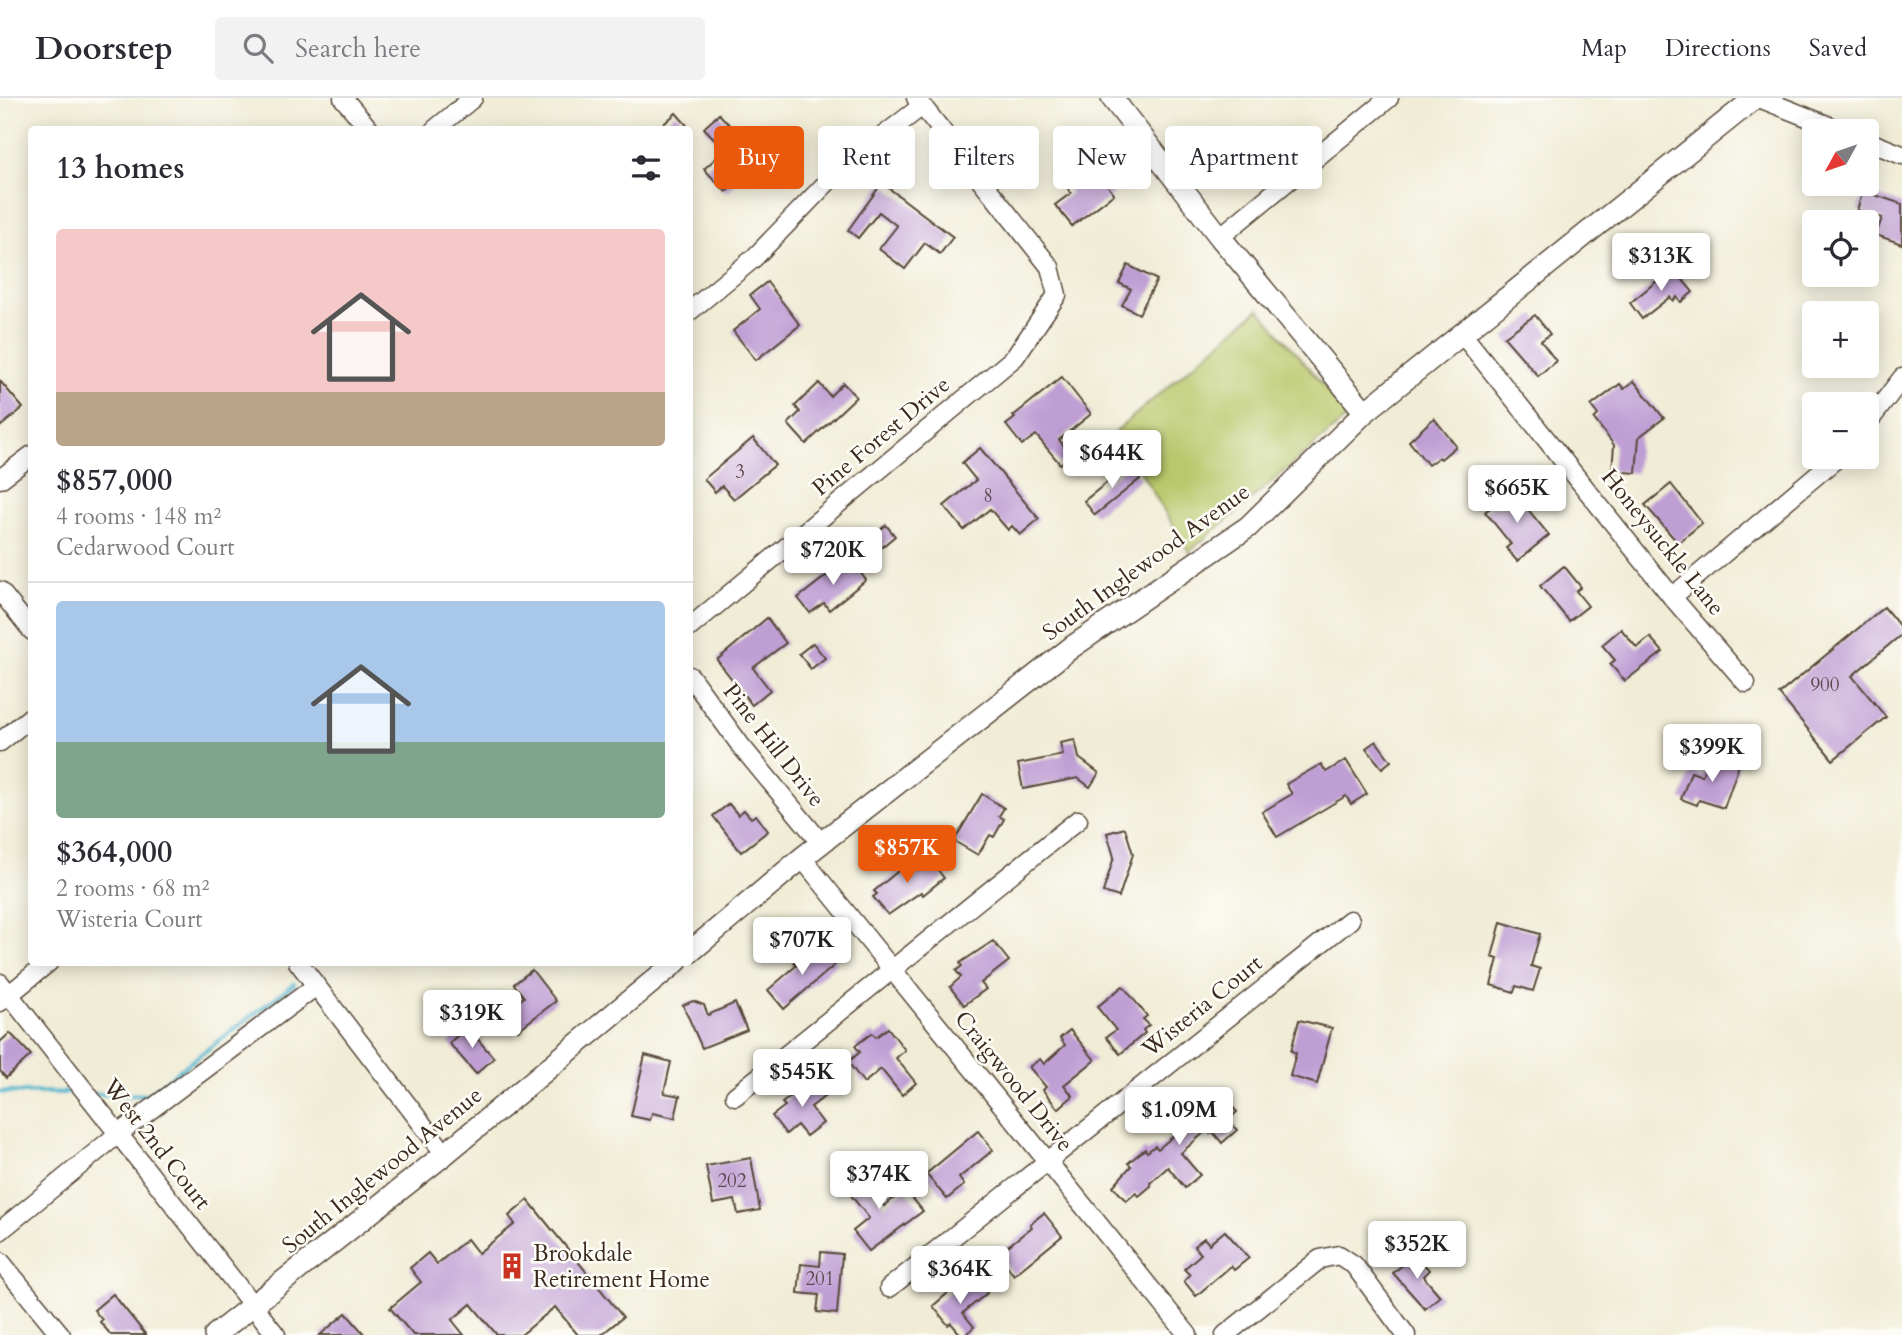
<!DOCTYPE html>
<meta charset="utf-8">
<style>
:root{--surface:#fff;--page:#f2f2f3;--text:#2b2b33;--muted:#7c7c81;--line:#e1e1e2;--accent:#ea580c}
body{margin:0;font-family:Cardo,serif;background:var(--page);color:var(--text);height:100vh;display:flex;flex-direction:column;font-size:26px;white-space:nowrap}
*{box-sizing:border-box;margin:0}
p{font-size:23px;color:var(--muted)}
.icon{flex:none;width:38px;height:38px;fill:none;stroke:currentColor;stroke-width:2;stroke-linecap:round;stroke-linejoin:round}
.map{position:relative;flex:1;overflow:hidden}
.details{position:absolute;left:28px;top:28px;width:665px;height:840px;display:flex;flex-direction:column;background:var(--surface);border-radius:7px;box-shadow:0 4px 18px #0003}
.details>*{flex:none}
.hud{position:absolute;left:714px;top:28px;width:665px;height:63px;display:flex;gap:14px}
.needle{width:46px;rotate:230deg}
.buttons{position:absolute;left:1802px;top:21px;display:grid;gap:14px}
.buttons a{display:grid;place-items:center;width:77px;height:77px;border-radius:7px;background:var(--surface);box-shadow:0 4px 18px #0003;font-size:35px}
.price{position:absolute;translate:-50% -60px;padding:0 16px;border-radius:7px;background:#fff;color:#222;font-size:23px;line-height:46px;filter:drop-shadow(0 2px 4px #0008)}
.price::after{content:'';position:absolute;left:50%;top:42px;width:21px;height:16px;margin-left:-10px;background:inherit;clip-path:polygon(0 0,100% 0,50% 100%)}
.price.selected{background:var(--accent);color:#fff}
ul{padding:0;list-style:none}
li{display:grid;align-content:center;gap:14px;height:371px;padding:0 28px}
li+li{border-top:2px solid var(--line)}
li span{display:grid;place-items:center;height:217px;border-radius:7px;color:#555}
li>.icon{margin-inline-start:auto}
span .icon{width:126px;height:126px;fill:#fffc;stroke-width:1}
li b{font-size:30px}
h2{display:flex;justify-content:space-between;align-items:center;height:84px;padding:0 28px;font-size:30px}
.tag{padding:0 24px;border-radius:7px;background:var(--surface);box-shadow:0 4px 18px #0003;font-size:24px;line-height:63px}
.tag.selected{background:var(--accent);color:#fff}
header{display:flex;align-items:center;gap:42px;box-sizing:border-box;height:98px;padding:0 35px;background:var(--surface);border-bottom:2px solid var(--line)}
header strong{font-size:33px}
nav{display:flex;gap:38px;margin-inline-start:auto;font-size:24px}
.search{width:490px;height:63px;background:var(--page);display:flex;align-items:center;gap:18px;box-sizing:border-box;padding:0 24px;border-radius:7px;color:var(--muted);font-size:26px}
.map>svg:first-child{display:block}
.green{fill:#b8c86b;stroke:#7a7944;stroke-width:2}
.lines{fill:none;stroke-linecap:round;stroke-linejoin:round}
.stream{stroke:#4fb4cd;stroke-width:4.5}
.building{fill:#bf9ed4}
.minor-casing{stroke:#564739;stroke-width:21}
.tertiary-casing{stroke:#564739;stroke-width:24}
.minor{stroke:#fff;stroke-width:18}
.tertiary{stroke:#fff;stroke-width:21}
.labels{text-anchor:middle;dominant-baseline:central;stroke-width:5;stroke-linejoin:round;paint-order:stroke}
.number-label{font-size:19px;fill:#5c474c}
.street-label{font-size:23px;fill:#3b2a1e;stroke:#fdfcf7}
.poi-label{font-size:23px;fill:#3b2a1e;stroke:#fdfcf7;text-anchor:start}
</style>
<header>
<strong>Doorstep</strong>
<div class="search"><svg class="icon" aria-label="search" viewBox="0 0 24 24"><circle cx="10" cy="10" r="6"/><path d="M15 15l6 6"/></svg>Search here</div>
<nav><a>Map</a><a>Directions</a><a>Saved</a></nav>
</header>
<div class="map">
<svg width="1902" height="1237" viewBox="0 0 1902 1237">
<rect width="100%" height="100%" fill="#fdfcf7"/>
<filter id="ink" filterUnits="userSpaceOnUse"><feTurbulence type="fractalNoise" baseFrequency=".0143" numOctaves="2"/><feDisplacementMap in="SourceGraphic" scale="14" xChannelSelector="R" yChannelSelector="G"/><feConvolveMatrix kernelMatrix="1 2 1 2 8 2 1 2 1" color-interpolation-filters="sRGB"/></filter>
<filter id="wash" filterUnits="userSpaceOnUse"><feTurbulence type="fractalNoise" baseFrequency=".00686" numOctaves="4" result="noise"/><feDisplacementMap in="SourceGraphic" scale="28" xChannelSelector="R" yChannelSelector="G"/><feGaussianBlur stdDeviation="1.57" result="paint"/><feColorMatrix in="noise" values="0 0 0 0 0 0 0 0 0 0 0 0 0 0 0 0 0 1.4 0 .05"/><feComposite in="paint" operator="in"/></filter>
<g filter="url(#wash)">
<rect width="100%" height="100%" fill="#f0ecd5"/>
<!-- green -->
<polygon class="green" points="1259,211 1349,318 1189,454 1116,333"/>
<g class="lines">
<!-- stream -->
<g class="stream">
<polyline points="0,994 78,995"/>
<polyline points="94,996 147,997 294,886"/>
</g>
</g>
<g id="blocks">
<!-- building -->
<g class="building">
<polygon points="676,15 691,32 657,32"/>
<polygon points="719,16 758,57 748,66 751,70 726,94 704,71 725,52 704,30"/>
<polygon points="1076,61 1085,73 1088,71 1099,86 1104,83 1114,96 1072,128 1055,107 1071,95 1057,76"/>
<polygon points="882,85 953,139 940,156 925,145 905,171 879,151 897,128 879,114 858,140 848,132"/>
<polygon points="1863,93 1902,106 1902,146 1876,137 1882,120 1857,112"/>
<polygon points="1128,167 1157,182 1139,216 1122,207 1131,191 1119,185"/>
<polygon points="1673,170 1693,194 1681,204 1677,199 1673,203 1670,199 1642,221 1630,205"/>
<polygon points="767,184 800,227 756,262 733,233 760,211 750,197"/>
<polygon points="1535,217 1550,236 1541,243 1556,263 1538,278 1504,239"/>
<polygon points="1062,279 1091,316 1059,342 1072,357 1060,366 1036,337 1022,347 1006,327 1015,320 1013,318"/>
<polygon points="0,283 23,310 0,329"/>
<polygon points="1634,283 1664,320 1639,339 1636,375 1612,373 1614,347 1594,321 1598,317 1591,308 1620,286 1624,291"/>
<polygon points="819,285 830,298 843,285 856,299 806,346 788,326 800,314 795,308"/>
<polygon points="1434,320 1456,348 1441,361 1439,359 1428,367 1409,343"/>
<polygon points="753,340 775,367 734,401 722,388 715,394 704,381"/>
<polygon points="980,350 1039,421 1020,437 1012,428 1008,432 990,411 964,432 944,408 976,382 962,365"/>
<polygon points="1129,367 1140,381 1095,417 1084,403"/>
<polygon points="1671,386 1702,425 1678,445 1645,407"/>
<polygon points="1512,392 1549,437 1517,463 1506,450 1511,446 1485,414"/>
<polygon points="886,427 895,438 877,453 868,442"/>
<polygon points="849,460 866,482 829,512 824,505 810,515 798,500"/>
<polygon points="1564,468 1581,489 1576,493 1588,508 1569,523 1540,488"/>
<polygon points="1884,509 1902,531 1902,536 1852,578 1886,619 1833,662 1779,596"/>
<polygon points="767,520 786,545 753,570 770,592 752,607 717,562"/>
<polygon points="1621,531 1637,550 1650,539 1663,554 1625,583 1610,566 1615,562 1602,547"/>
<polygon points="813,545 825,560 811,571 799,556"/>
<polygon points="1075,642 1079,660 1099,675 1090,689 1078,680 1023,691 1018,666 1063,657 1060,645"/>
<polygon points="1376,643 1391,663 1382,670 1366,650"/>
<polygon points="1714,658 1739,667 1724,710 1699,702 1697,707 1681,701 1691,674 1702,678 1705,670 1710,672"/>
<polygon points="1346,662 1367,696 1351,706 1346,698 1277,739 1262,714 1292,696 1286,686 1321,666 1326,674"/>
<polygon points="982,696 1004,710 999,718 1004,721 994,739 990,737 978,757 954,743"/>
<polygon points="729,706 738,717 744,712 751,720 756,717 768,733 741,754 713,718"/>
<polygon points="1125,730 1133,756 1119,799 1103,794 1114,759 1107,735"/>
<polygon points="927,758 944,780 923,797 921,794 888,817 873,799 877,796 874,793 903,769 907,774"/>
<polygon points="1501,824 1540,836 1531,868 1540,871 1533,893 1516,888 1514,894 1491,887 1498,861 1492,859"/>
<polygon points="993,843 1009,863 981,885 986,891 964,907 950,889 961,879 956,873 962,868 960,865"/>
<polygon points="822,848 837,865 784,911 768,892 797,867 794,864 803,856 807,860"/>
<polygon points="532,872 556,903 518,932 504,915 524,899 514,886"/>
<polygon points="1123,888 1147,918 1143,921 1149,927 1143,932 1145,935 1120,956 1106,939 1116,932 1097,909"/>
<polygon points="693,903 704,907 708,917 735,905 747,932 702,950 683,907"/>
<polygon points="1299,922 1332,930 1317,986 1290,978 1296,955 1291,953"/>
<polygon points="467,929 494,960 476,976 449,945"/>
<polygon points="888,930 905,952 896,960 916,985 902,997 881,971 864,985 848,964 860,954 855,948 872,935 876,939"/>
<polygon points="1070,932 1095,962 1064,987 1073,998 1058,1011 1043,992 1046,989 1029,969 1040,961 1044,966 1065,947 1060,940"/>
<polygon points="10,935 31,957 6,980 0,973 0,944"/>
<polygon points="645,957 671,964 664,995 680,998 675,1020 652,1015 650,1022 631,1018"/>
<polygon points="816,979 829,995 811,1009 823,1025 806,1038 797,1027 786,1036 772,1018 785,1008 782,1005"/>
<polygon points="1216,990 1237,1014 1228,1022 1237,1032 1222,1045 1213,1034 1210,1036 1207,1032 1181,1055 1200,1077 1185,1090 1168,1069 1150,1085 1151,1088 1139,1098 1136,1095 1126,1103 1113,1088 1131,1068 1128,1065 1145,1051 1147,1054 1155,1048 1158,1051 1182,1031 1177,1024"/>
<polygon points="978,1033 993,1052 959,1080 964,1087 947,1101 926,1076"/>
<polygon points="751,1060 760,1112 738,1116 735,1102 713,1106 706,1068"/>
<polygon points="853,1069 884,1108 905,1091 923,1113 869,1153 853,1133 869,1120 838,1081"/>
<polygon points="528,1102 623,1219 601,1237 578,1237 555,1209 521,1237 497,1237 471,1206 452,1222 464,1237 413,1237 390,1210 421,1184 410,1170 428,1155 437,1166 467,1141 478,1155 515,1126 509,1118"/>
<polygon points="1044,1115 1062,1138 1014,1177 998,1156 1032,1129 1030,1126"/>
<polygon points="1225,1133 1249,1160 1234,1172 1231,1168 1196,1198 1184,1183 1190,1177 1184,1171 1201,1156 1194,1148 1204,1140 1209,1146"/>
<polygon points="821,1154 842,1156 837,1216 817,1214 819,1197 798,1195 801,1166 820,1168"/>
<polygon points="1415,1156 1429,1172 1423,1178 1440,1198 1425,1211 1393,1175"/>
<polygon points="975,1180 987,1195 963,1215 974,1229 965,1237 961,1237 951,1225 948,1227 933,1208 956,1188 960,1193"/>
<polygon points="113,1196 146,1237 111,1237 100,1224 102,1222 94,1212"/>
<polygon points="346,1215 365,1237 320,1237"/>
</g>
</g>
</g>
<g filter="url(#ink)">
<use href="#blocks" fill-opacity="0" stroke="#564739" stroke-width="2"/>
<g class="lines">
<!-- minor casing -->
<g class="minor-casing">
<g id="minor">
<polyline points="343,0 370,32"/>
<polyline points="1759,0 1842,33"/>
<polyline points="434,32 473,0"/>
<polyline points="1867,43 1902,57"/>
<polyline points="1220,139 1389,0"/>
<polyline points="690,213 754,160 840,71 922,8"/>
<polyline points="1463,237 1672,499 1746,585"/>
<polyline points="1867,326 1902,280"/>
<polyline points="0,381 32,357"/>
<polyline points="0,493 32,533"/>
<polyline points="1672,499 1838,359"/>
<polyline points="690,529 1015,259 1057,197 1050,169 916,0"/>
<polyline points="690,578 741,648 822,746"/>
<polyline points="0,644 32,618"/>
<polyline points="802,760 1188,1237"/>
<polyline points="298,864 445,1056"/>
<polyline points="0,885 276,1237"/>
<polyline points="0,904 49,864"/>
<polyline points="735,998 1078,722"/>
<polyline points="0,1133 118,1036 316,888"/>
<polyline points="0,1163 61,1237"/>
<polyline points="889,1190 1350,822"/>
<polyline points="1225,1237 1320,1161 1339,1157 1354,1167 1406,1237"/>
</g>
</g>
<!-- tertiary casing -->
<g class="tertiary-casing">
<g id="tertiary">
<polyline points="1112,0 1220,139 1365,314"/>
<polyline points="690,854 802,760 1072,549 1248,429 1365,314 1755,0"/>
<polyline points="215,1237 445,1056 676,864"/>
</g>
</g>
<!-- minor -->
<use href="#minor" class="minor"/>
<!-- tertiary -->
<use href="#tertiary" class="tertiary"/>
</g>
</g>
<!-- icons -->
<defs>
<g id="building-bare" transform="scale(2.1)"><path d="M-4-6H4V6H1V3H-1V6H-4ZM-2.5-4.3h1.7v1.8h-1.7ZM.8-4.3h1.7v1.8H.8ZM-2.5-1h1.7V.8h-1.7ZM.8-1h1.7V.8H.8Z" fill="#c8321e" stroke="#fdfcf7" stroke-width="2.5" paint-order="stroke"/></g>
</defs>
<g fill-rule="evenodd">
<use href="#building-bare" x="512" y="1168"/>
</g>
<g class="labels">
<!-- number labels -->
<g class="number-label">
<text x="740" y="374">3</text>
<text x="988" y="398">8</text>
<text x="1825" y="587">900</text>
<text x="732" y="1083">202</text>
<text x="820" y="1181">201</text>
</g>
<!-- street labels -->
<g class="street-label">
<text transform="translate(881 338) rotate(-40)">Pine Forest Drive</text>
<text transform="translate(1663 444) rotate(51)">Honeysuckle Lane</text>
<text transform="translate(1146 464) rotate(-36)">South Inglewood Avenue</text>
<text transform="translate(774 647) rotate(52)">Pine Hill Drive</text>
<text transform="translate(1202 908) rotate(-39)">Wisteria Court</text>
<text transform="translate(1014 983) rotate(51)">Craigwood Drive</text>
<text transform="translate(157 1046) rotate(52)">West 2nd Court</text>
<text transform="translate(382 1072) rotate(-39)">South Inglewood Avenue</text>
</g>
<!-- poi labels -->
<g class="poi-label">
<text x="533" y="1155">Brookdale<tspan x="533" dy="26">Retirement Home</tspan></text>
</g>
</g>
</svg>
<div class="buttons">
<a><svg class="needle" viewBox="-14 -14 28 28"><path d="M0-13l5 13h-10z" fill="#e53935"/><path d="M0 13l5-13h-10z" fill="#7c7c81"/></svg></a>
<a><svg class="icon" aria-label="locate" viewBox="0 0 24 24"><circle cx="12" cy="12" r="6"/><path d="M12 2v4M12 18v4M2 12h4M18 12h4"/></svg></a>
<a>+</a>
<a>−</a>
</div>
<b class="price" style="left:1661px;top:195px">$313K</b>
<b class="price" style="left:1112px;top:392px">$644K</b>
<b class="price" style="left:1517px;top:427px">$665K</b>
<b class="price" style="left:833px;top:489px">$720K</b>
<b class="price" style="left:1712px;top:686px">$399K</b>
<b class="price selected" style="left:907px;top:787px">$857K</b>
<b class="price" style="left:802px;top:879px">$707K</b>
<b class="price" style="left:472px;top:952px">$319K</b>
<b class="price" style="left:802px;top:1011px">$545K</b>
<b class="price" style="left:1179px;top:1049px">$1.09M</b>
<b class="price" style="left:879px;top:1113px">$374K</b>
<b class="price" style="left:1417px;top:1183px">$352K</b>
<b class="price" style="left:960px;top:1208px">$364K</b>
<div class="hud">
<a class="tag selected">Buy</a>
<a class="tag">Rent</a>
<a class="tag">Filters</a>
<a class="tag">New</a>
<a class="tag">Apartment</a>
</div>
<section class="details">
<h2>13 homes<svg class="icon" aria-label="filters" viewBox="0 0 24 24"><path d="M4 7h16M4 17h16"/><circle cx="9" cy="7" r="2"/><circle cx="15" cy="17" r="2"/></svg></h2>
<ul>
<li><span style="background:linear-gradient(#f6c9c9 75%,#b9a48a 0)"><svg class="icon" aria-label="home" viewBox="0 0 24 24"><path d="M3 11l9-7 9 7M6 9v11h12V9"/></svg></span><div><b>$857,000</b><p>4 rooms · 148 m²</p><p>Cedarwood Court</p></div></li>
<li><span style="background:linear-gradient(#a9c7e8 65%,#7fa58c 0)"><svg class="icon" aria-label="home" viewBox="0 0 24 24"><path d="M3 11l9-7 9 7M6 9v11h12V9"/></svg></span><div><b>$364,000</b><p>2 rooms · 68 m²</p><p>Wisteria Court</p></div></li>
</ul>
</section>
</div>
